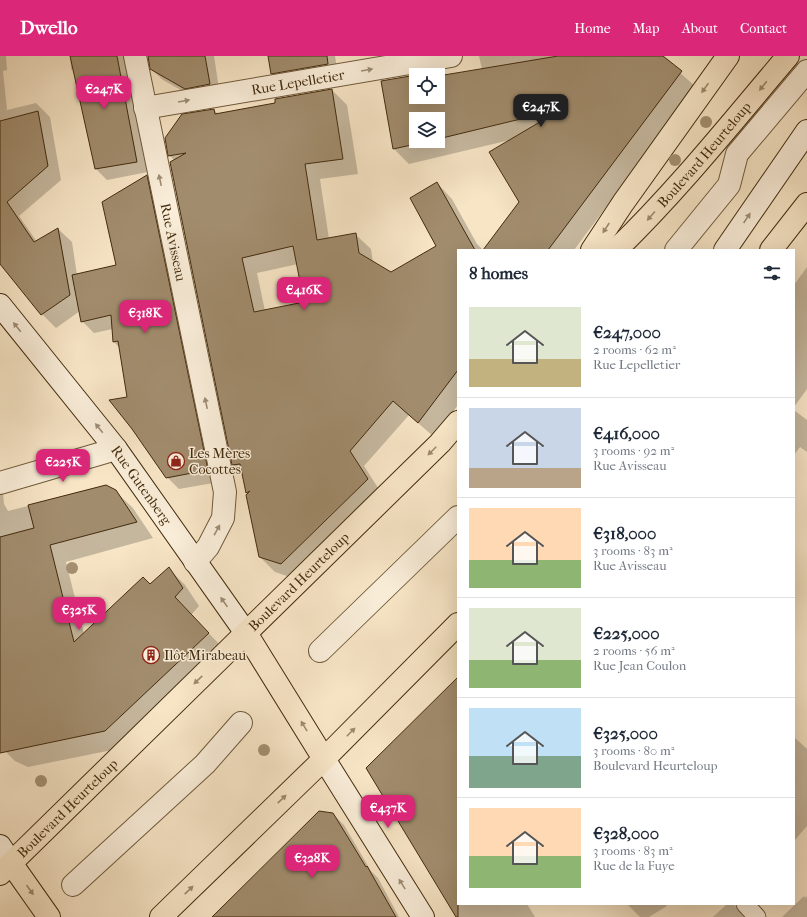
<!DOCTYPE html>
<meta charset="utf-8">
<style>
:root{--surface:#fff;--page:#f2f2f3;--text:#1f2937;--muted:#747a83;--line:#e0e1e3;--accent:#db2777}
body{margin:0;font-family:"IM FELL French Canon",serif;background:var(--page);color:var(--text);height:100vh;display:flex;flex-direction:column;font-size:15px;white-space:nowrap}
*{box-sizing:border-box;margin:0}
p{font-size:13px;color:var(--muted)}
.icon{flex:none;width:22px;height:22px;fill:none;stroke:currentColor;stroke-width:2;stroke-linecap:round;stroke-linejoin:round}
.map{position:relative;flex:1;overflow:hidden}
.sheet{position:absolute;left:457px;top:193px;width:338px;height:656px;display:flex;flex-direction:column;background:var(--surface);border-radius:0px;box-shadow:0 4px 16px #0002}
.sheet>*{flex:none}
.buttons{position:absolute;left:409px;top:12px;display:grid;gap:8px}
.buttons a{display:grid;place-items:center;width:36px;height:36px;border-radius:0px;background:var(--surface);box-shadow:0 4px 16px #0002;font-size:20px}
.price{position:absolute;translate:-50% -34px;padding:0 9px;border-radius:8px;background:var(--accent);color:#fff;font-size:13px;line-height:26px;filter:drop-shadow(0 1px 2px #0008)}
.price::after{content:'';position:absolute;left:50%;top:24px;width:12px;height:9px;margin-left:-6px;background:inherit;clip-path:polygon(0 0,100% 0,50% 100%)}
.price.selected{background:#222;color:#fff}
ul{padding:0;list-style:none}
li{display:flex;align-items:center;gap:12px;height:100px;padding:0 12px}
li+li{border-top:1px solid var(--line)}
li span{display:grid;place-items:center;flex:none;width:112px;height:80px;border-radius:0px;color:#555}
li>.icon{margin-inline-start:auto}
span .icon{width:48px;height:48px;fill:#fffc;stroke-width:1}
li b{font-size:17px}
h2{display:flex;justify-content:space-between;align-items:center;height:48px;padding:0 12px;font-size:17px}
header{display:flex;align-items:center;gap:24px;box-sizing:border-box;height:56px;padding:0 20px;background:var(--accent);color:#fff}
header strong{font-size:19px}
nav{display:flex;gap:22px;margin-inline-start:auto;font-size:14px}
.map>svg:first-child{display:block}
.shadow{fill:#0003;fill-rule:evenodd}
.building{fill:#a18c6d;stroke:#432b0d;fill-rule:evenodd}
.lines{fill:none;stroke-linecap:round;stroke-linejoin:round}
.lane-casing{stroke:#705a3b;stroke-width:19}
.street-casing{stroke:#705a3b;stroke-width:24}
.secondary-casing{stroke:#432b0d;stroke-width:24}
.primary-casing{stroke:#432b0d;stroke-width:24}
.lane{stroke:#faeeda;stroke-width:17}
.street{stroke:#faeeda;stroke-width:22}
.secondary{stroke:#faeeda;stroke-width:22}
.primary{stroke:#f7e5c6;stroke-width:22}
.tree{fill:#a49071}
.oneway{fill:#9e8c74}
.oneway2{fill:#9d886a}
.labels{text-anchor:middle;dominant-baseline:central;stroke-width:3;stroke-linejoin:round;paint-order:stroke}
.street-label{font-size:14px;fill:#432b0d;stroke:#faeeda}
.poi-label{font-size:14px;fill:#432b0d;stroke:#faeeda;text-anchor:start}
</style>
<header>
<strong>Dwello</strong>
<nav><a>Home</a><a>Map</a><a>About</a><a>Contact</a></nav>
</header>
<div class="map">
<svg width="807" height="861" viewBox="0 0 807 861">
<rect width="100%" height="100%" fill="#f7e5c6"/>
<filter id="stains"><feTurbulence type="fractalNoise" baseFrequency=".005" numOctaves="4"/><feColorMatrix values="0 0 0 0 .2 0 0 0 0 .09 0 0 0 0 .02 0 0 0 .5 -.17"/></filter>
<radialGradient id="worn" r=".72"><stop offset=".6" stop-color="#630" stop-opacity="0"/><stop offset="1" stop-color="#630" stop-opacity=".3"/></radialGradient>
<!-- shadow -->
<g class="shadow">
<polygon points="0,0 6,0 7,14 3,15 7,54 36,47 50,61 61,124 19,160 37,186 58,173 72,186 77,219 118,210 147,121 159,133 219,426 179,433 167,421 129,342 120,292 114,286 113,273 94,277 82,265 80,255 56,272 42,258 0,206"/>
<polygon points="70,0 141,0 148,116 107,124 96,113 75,17 71,13"/>
<polygon points="149,0 214,0 220,39 197,43 163,24 151,13"/>
<polygon points="269,0 335,0 338,19 283,29 272,17"/>
<path d="M 479,0 L 661,0 L 696,31 L 574,194 L 484,194 L 520,146 L 510,84 L 409,108 L 394,93 L 416,25 L 416,41 L 438,41 L 438,21 L 482,13 ZM 416,63 L 438,63 L 438,85 L 416,85 Z"/>
<path d="M 332,34 L 347,49 L 358,118 L 320,123 L 329,183 L 355,178 L 371,193 L 373,207 L 391,218 L 437,190 L 437,127 L 452,143 L 477,188 L 483,194 L 458,194 L 458,349 L 434,381 L 409,359 L 364,410 L 382,438 L 296,523 L 275,516 L 260,501 L 249,438 L 246,436 L 243,418 L 233,409 L 174,104 L 169,99 L 214,54 L 218,58 L 277,48 ZM 298,208 L 305,247 L 265,255 L 257,217 Z"/>
<polygon points="807,211 807,333 794,351 794,229"/>
<polygon points="794,354 807,364 807,396 800,391 794,399"/>
<polygon points="106,430 115,435 133,452 153,482 66,506 84,578 150,530 169,513 185,529 199,550 191,559 225,594 122,692 28,711 15,705 0,690 0,433 3,436 4,448 8,455"/>
<polygon points="458,624 458,848 527,848 535,861 458,861 367,712"/>
<polygon points="794,681 807,693 807,770 794,785"/>
<polygon points="333,758 344,769 371,815 378,822 399,861 213,861"/>
<polygon points="804,840 805,842 807,840 807,861 782,861"/>
<polygon points="627,848 665,848 667,850 649,861 640,861"/>
<polygon points="727,848 733,848 746,861 713,861"/>
</g>
<!-- building -->
<g class="building">
<polygon points="70,0 117,0 137,106 95,113"/>
<polygon points="148,0 205,0 210,28 185,33 150,13"/>
<polygon points="268,0 327,0 328,8 271,18"/>
<polygon points="558,0 663,0 682,15 548,194 483,194 519,146 489,96 562,53 438,83 438,63 416,63 416,85 430,85 393,93 381,25 422,18 422,19 416,19 416,41 438,41 438,20"/>
<path d="M 332,33 L 343,103 L 305,108 L 317,184 L 356,177 L 359,197 L 391,216 L 436,190 L 410,142 L 437,126 L 475,194 L 458,194 L 458,314 L 418,367 L 393,345 L 350,395 L 368,423 L 281,508 L 259,501 L 246,439 L 250,435 L 246,437 L 240,408 L 232,409 L 170,106 L 186,97 L 168,100 L 165,82 L 182,58 L 214,53 L 215,58 L 275,47 L 275,43 ZM 293,190 L 304,246 L 254,256 L 242,202 Z"/>
<polygon points="38,55 48,110 7,146 34,186 58,172 70,239 41,259 0,208 0,65"/>
<polygon points="147,119 208,414 166,422 132,373 109,344 127,341 118,285 113,286 111,259 81,266 72,219 116,209 102,146"/>
<polygon points="106,429 116,434 137,466 50,489 74,586 143,521 150,528 169,511 183,532 175,541 209,577 105,675 0,697 0,481 34,472 28,449"/>
<polygon points="458,621 458,861 456,861 366,712"/>
<polygon points="319,755 333,757 366,811 367,810 396,861 212,861"/>
</g>
<g class="lines">
<!-- lane casing -->
<g class="lane-casing">
<polyline id="lane" points="745,848 757,861"/>
</g>
<!-- street casing -->
<g class="street-casing">
<g id="street">
<path id="s1" d="M 135,0 L 225,436 L 223,462 L 208,491 L 195,506"/>
<path id="s2" d="M 145,52 L 451,0"/>
<polyline points="676,194 729,129 737,98 807,15"/>
<polyline points="0,427 116,393"/>
<polyline points="320,595 458,461"/>
<polyline points="73,829 205,708 241,667"/>
</g>
</g>
<!-- secondary casing -->
<g class="secondary-casing">
<g id="secondary">
<polyline points="725,194 807,75"/>
<path id="s3" d="M 0,249 L 116,393 L 246,577"/>
<polyline points="324,703 423,861"/>
<polyline points="0,790 11,807"/>
</g>
</g>
<!-- primary casing -->
<g class="primary-casing">
<g id="primary">
<polyline points="592,194 623,147 728,0"/>
<path id="s4" d="M 616,194 C 678,134 732,66 788,0"/>
<polyline points="771,194 807,148"/>
<polyline points="246,577 324,703"/>
<polyline points="11,807 49,861"/>
<path id="s5" d="M 0,818 L 440,387 L 458,366"/>
<polyline points="161,861 324,703 458,568"/>
</g>
</g>
<!-- lane -->
<use href="#lane" class="lane"/>
<!-- street -->
<use href="#street" class="street"/>
<!-- secondary -->
<use href="#secondary" class="secondary"/>
<!-- primary -->
<use href="#primary" class="primary"/>
</g>
<!-- trees -->
<g class="tree">
<circle cx="706" cy="66" r="6"/>
<circle cx="675" cy="104" r="6"/>
<circle cx="72" cy="512" r="6"/>
<circle cx="264" cy="694" r="6"/>
<circle cx="41" cy="725" r="6"/>
</g>
<!-- one-way arrows -->
<defs><path id="oneway-solid" d="M-6-.8H1V-3.2L6.5 0L1 3.2V.8H-6Z"/></defs>
<g class="oneway">
<use href="#oneway-solid" transform="translate(367 14) rotate(-10)"/>
<use href="#oneway-solid" transform="translate(184 45) rotate(-10)"/>
<use href="#oneway-solid" transform="translate(160 124) rotate(-102)"/>
<use href="#oneway-solid" transform="translate(747 162) rotate(-56)"/>
<use href="#oneway-solid" transform="translate(17 271) rotate(-129)"/>
<use href="#oneway-solid" transform="translate(206 347) rotate(-102)"/>
<use href="#oneway-solid" transform="translate(99 372) rotate(-129)"/>
<use href="#oneway-solid" transform="translate(217 474) rotate(-61)"/>
<use href="#oneway-solid" transform="translate(224 546) rotate(-125)"/>
<use href="#oneway-solid" transform="translate(402 828) rotate(-122)"/>
</g>
<g class="oneway2">
<use href="#oneway-solid" transform="translate(763 30) rotate(129)"/>
<use href="#oneway-solid" transform="translate(705 32) rotate(126)"/>
<use href="#oneway-solid" transform="translate(651 160) rotate(131)"/>
<use href="#oneway-solid" transform="translate(606 172) rotate(123)"/>
<use href="#oneway-solid" transform="translate(432 395) rotate(135)"/>
<use href="#oneway-solid" transform="translate(198 624) rotate(136)"/>
<use href="#oneway-solid" transform="translate(304 670) rotate(-121)"/>
<use href="#oneway-solid" transform="translate(351 676) rotate(-45)"/>
<use href="#oneway-solid" transform="translate(282 743) rotate(-44)"/>
<use href="#oneway-solid" transform="translate(30 834) rotate(55)"/>
<use href="#oneway-solid" transform="translate(189 834) rotate(-44)"/>
</g>
<!-- icons -->
<defs>
<g id="shop-ring" transform="scale(0.9)"><circle r="9.5" fill="#faeeda" stroke="#8f2418" stroke-width="1.5"/><path d="M-5-2.5h2.3a2.7 3.5 0 0 1 5.4 0H5L5.5 6h-11ZM-1.5-2.5h3a1.5 2.3 0 0 0-3 0Z" fill="#8f2418"/></g>
<g id="building-ring" transform="scale(0.9)"><circle r="9.5" fill="#faeeda" stroke="#8f2418" stroke-width="1.5"/><path d="M-4-6H4V6H1V3H-1V6H-4ZM-2.5-4.3h1.7v1.8h-1.7ZM.8-4.3h1.7v1.8H.8ZM-2.5-1h1.7V.8h-1.7ZM.8-1h1.7V.8H.8Z" fill="#8f2418"/></g>
</defs>
<g fill-rule="evenodd">
<use href="#shop-ring" x="176" y="405"/>
<use href="#building-ring" x="151" y="599"/>
</g>
<g class="labels">
<!-- street labels -->
<g class="street-label">
<text stroke="none"><textPath href="#s2" startOffset="155">Rue Lepelletier</textPath></text>
<text stroke="none"><textPath href="#s4" startOffset="130">Boulevard Heurteloup</textPath></text>
<text stroke="none"><textPath href="#s1" startOffset="190">Rue Avisseau</textPath></text>
<text stroke="none"><textPath href="#s3" startOffset="229">Rue Gutenberg</textPath></text>
<text stroke="none"><textPath href="#s5" startOffset="418">Boulevard Heurteloup</textPath></text>
<text stroke="none"><textPath href="#s5" startOffset="94">Boulevard Heurteloup</textPath></text>
</g>
<!-- poi labels -->
<g class="poi-label">
<text x="189" y="397">Les Mères<tspan x="189" dy="16">Cocottes</tspan></text>
<text x="164" y="599">Ilôt Mirabeau</text>
</g>
</g>
<rect width="100%" height="100%" filter="url(#stains)"/>
<rect width="100%" height="100%" fill="url(#worn)"/>
</svg>
<div class="buttons">
<a><svg class="icon" aria-label="locate" viewBox="0 0 24 24"><circle cx="12" cy="12" r="6"/><path d="M12 2v4M12 18v4M2 12h4M18 12h4"/></svg></a>
<a><svg class="icon" aria-label="layers" viewBox="0 0 24 24"><path d="M12 4l9 5-9 5-9-5zM3 14l9 5 9-5"/></svg></a>
</div>
<b class="price" style="left:104px;top:54px">€247K</b>
<b class="price selected" style="left:541px;top:72px">€247K</b>
<b class="price" style="left:304px;top:255px">€416K</b>
<b class="price" style="left:145px;top:278px">€318K</b>
<b class="price" style="left:63px;top:427px">€225K</b>
<b class="price" style="left:79px;top:575px">€325K</b>
<b class="price" style="left:388px;top:773px">€437K</b>
<b class="price" style="left:312px;top:823px">€328K</b>
<section class="sheet">
<h2>8 homes<svg class="icon" aria-label="filters" viewBox="0 0 24 24"><path d="M4 7h16M4 17h16"/><circle cx="9" cy="7" r="2"/><circle cx="15" cy="17" r="2"/></svg></h2>
<ul>
<li><span style="background:linear-gradient(#dfe7d0 65%,#c2b280 0)"><svg class="icon" aria-label="home" viewBox="0 0 24 24"><path d="M3 11l9-7 9 7M6 9v11h12V9"/></svg></span><div><b>€247,000</b><p>2 rooms · 62 m²</p><p>Rue Lepelletier</p></div></li>
<li><span style="background:linear-gradient(#c9d6e8 75%,#b9a48a 0)"><svg class="icon" aria-label="home" viewBox="0 0 24 24"><path d="M3 11l9-7 9 7M6 9v11h12V9"/></svg></span><div><b>€416,000</b><p>3 rooms · 92 m²</p><p>Rue Avisseau</p></div></li>
<li><span style="background:linear-gradient(#ffd9b3 65%,#8fb573 0)"><svg class="icon" aria-label="home" viewBox="0 0 24 24"><path d="M3 11l9-7 9 7M6 9v11h12V9"/></svg></span><div><b>€318,000</b><p>3 rooms · 83 m²</p><p>Rue Avisseau</p></div></li>
<li><span style="background:linear-gradient(#dfe7d0 65%,#8fb573 0)"><svg class="icon" aria-label="home" viewBox="0 0 24 24"><path d="M3 11l9-7 9 7M6 9v11h12V9"/></svg></span><div><b>€225,000</b><p>2 rooms · 56 m²</p><p>Rue Jean Coulon</p></div></li>
<li><span style="background:linear-gradient(#bfe0f5 60%,#7fa58c 0)"><svg class="icon" aria-label="home" viewBox="0 0 24 24"><path d="M3 11l9-7 9 7M6 9v11h12V9"/></svg></span><div><b>€325,000</b><p>3 rooms · 80 m²</p><p>Boulevard Heurteloup</p></div></li>
<li><span style="background:linear-gradient(#ffd9b3 60%,#8fb573 0)"><svg class="icon" aria-label="home" viewBox="0 0 24 24"><path d="M3 11l9-7 9 7M6 9v11h12V9"/></svg></span><div><b>€328,000</b><p>3 rooms · 83 m²</p><p>Rue de la Fuye</p></div></li>
</ul>
</section>
</div>
